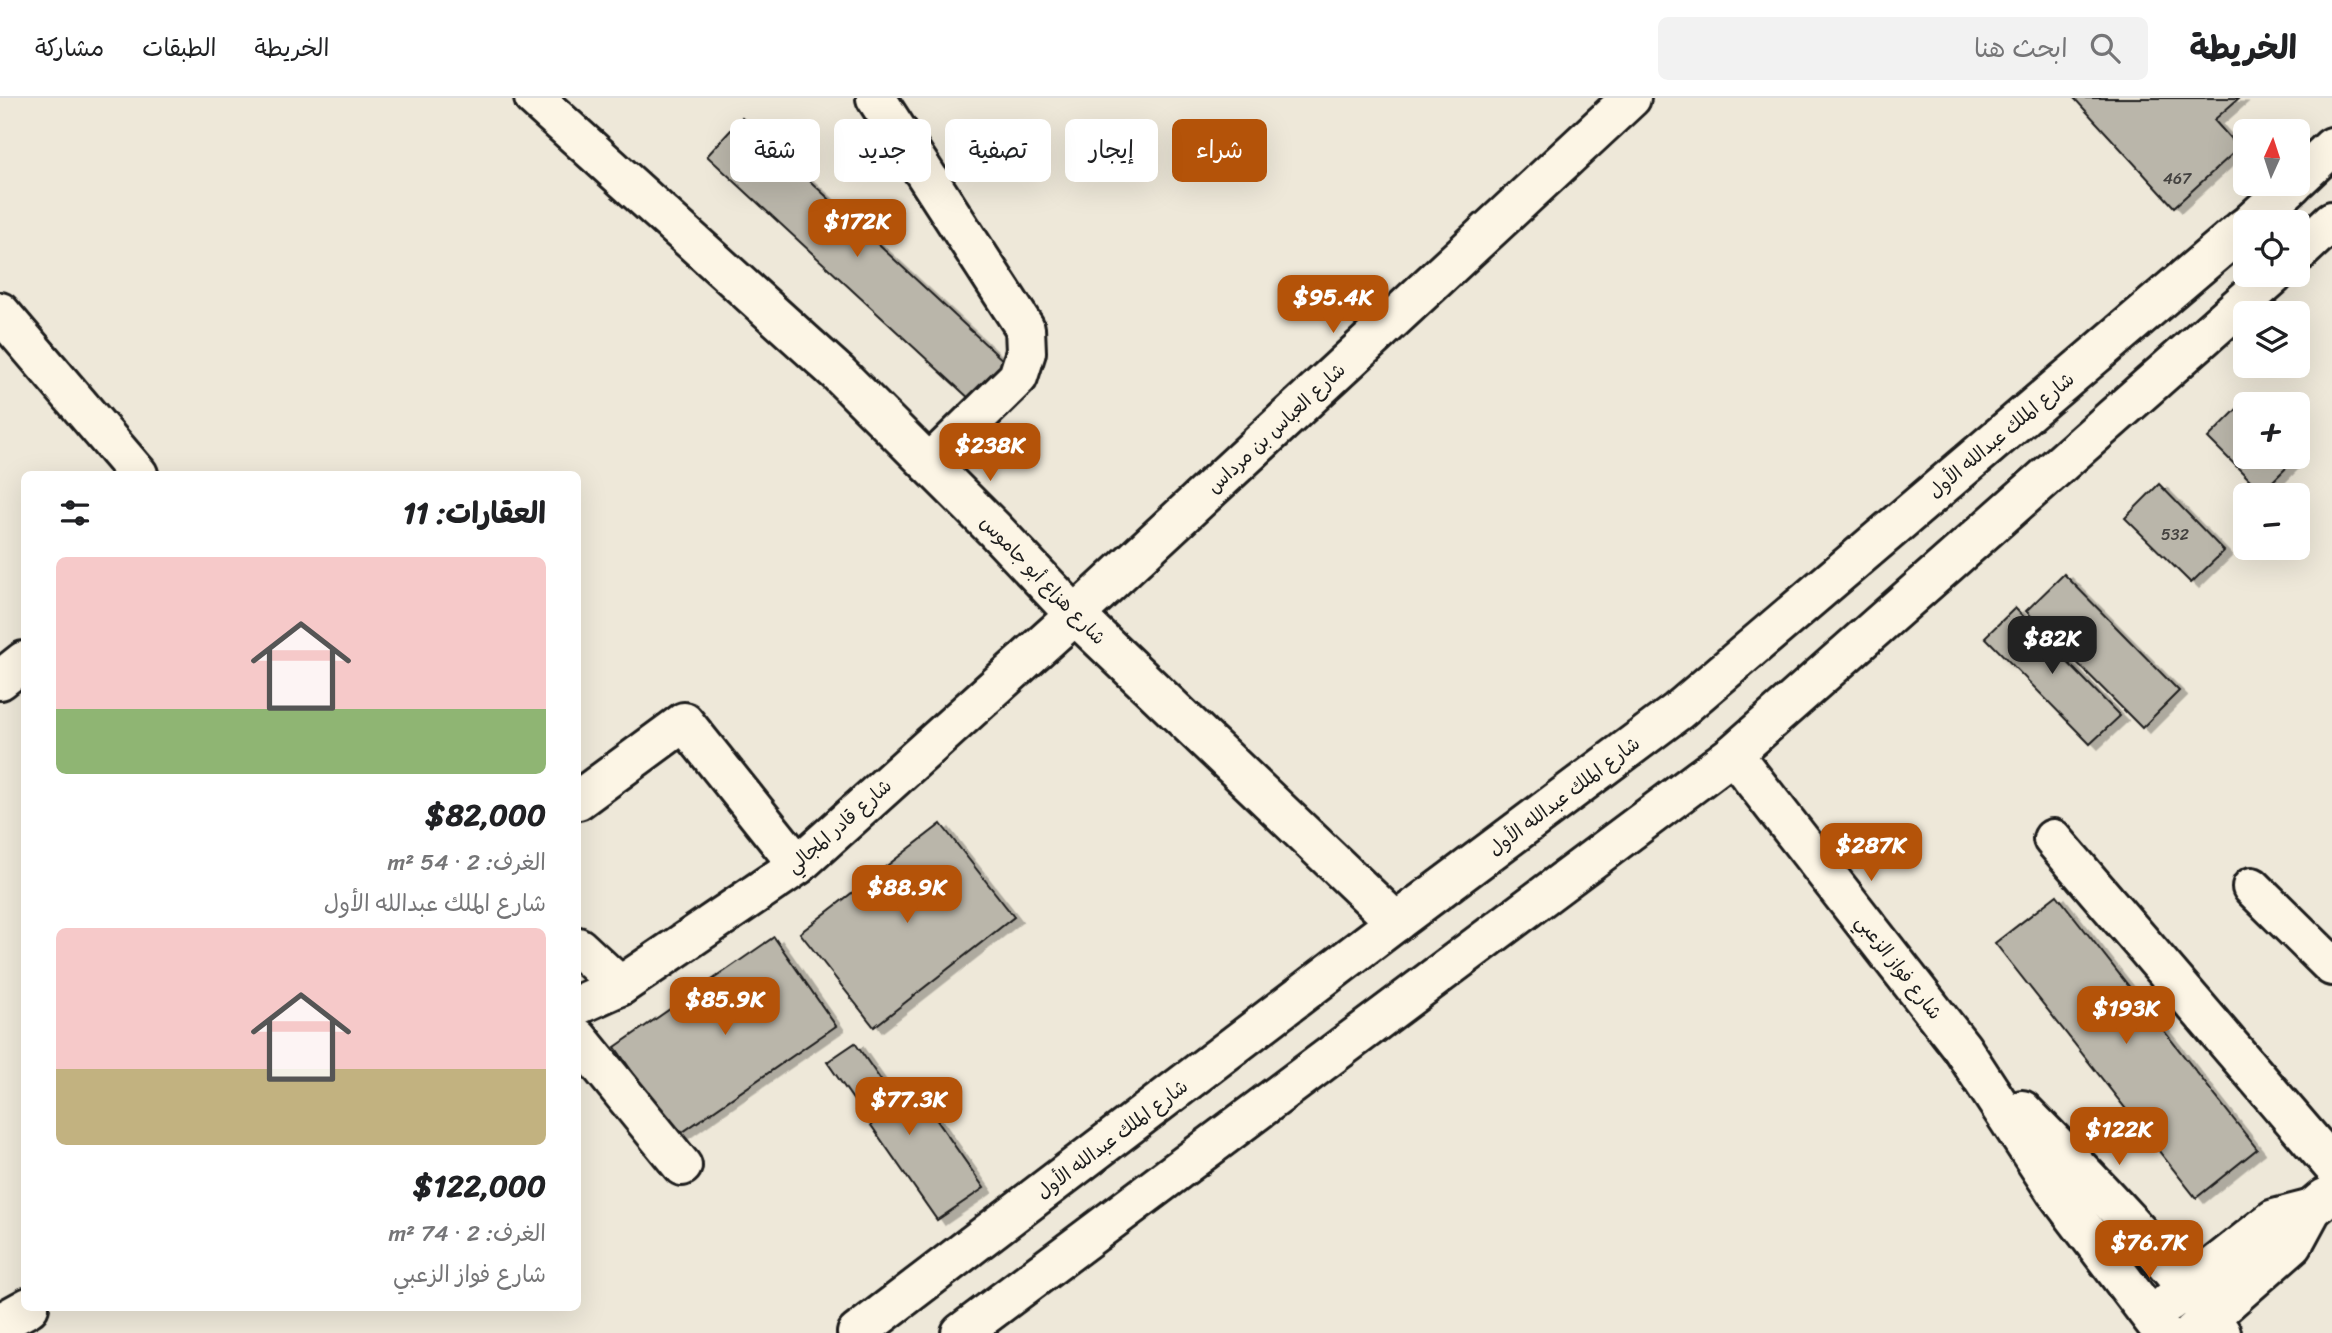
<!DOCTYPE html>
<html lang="ar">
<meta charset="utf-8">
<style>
:root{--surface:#fff;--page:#f2f2f2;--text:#202124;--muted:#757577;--line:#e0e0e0;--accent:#b45309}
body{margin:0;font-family:Sriracha,"Playpen Sans Arabic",sans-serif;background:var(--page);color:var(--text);direction:rtl;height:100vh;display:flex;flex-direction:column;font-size:26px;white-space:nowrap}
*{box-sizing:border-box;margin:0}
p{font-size:23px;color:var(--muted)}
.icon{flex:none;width:38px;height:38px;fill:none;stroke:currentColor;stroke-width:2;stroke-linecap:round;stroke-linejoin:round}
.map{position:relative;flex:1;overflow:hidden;direction:ltr}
.side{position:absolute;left:21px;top:373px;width:560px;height:840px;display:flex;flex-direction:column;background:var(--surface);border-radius:10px;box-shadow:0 7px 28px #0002;direction:rtl}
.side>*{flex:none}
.banner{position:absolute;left:602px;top:21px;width:665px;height:63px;direction:rtl;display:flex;gap:14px}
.needle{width:46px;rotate:3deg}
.tools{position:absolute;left:2233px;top:21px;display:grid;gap:14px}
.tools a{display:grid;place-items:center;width:77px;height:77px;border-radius:10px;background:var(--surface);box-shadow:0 7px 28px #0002;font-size:35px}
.price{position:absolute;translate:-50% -60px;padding:0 16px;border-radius:14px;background:var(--accent);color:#fff;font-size:23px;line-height:46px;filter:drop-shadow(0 2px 4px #0008)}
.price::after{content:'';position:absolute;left:50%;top:42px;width:21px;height:16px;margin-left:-10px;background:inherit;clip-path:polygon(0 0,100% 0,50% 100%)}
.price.active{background:#222;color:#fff}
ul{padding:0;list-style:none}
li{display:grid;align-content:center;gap:14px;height:371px;padding:0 35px}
li span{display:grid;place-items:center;height:217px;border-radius:10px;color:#555}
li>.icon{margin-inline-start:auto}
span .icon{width:126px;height:126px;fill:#fffc;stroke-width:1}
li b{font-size:30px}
h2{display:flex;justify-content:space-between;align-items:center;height:84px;padding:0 35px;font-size:30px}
.tag{padding:0 24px;border-radius:10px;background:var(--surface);box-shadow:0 7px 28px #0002;font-size:24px;line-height:63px}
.tag.active{background:var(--accent);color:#fff}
header{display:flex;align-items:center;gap:42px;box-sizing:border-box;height:98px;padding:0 35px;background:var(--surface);border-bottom:2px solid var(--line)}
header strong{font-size:33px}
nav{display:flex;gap:38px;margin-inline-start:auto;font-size:24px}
.search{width:490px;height:63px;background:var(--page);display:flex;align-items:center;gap:18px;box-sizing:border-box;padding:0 24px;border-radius:10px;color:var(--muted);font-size:26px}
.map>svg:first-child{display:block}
.building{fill:#bab6aa;stroke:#1c1c1c;stroke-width:2;filter:url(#shadow)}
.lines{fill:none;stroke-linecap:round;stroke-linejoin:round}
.minor-casing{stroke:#1c1c1c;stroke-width:44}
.major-casing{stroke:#1c1c1c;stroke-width:44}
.minor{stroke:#fcf5e5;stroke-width:38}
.major{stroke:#fcf5e5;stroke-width:38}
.labels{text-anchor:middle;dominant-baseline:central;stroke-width:5;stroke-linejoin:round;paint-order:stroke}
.number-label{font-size:16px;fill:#444240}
.street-label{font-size:19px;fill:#1c1c1c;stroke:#fcf5e5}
</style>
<header>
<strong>الخريطة</strong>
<div class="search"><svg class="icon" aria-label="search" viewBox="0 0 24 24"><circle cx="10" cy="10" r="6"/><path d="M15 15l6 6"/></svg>ابحث هنا</div>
<nav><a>الخريطة</a><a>الطبقات</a><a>مشاركة</a></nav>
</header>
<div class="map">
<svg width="2332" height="1235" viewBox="0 0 2332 1235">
<defs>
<filter id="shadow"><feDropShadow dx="8" dy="4.5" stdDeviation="0" flood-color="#0004"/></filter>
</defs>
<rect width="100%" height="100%" fill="#eee8d9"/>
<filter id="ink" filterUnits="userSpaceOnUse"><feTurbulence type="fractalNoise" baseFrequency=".0143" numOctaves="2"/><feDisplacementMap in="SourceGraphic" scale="14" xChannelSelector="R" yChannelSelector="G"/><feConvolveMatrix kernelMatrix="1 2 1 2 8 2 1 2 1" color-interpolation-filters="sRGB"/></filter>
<g filter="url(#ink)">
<!-- building -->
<g class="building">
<polygon points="2074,0 2239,0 2214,22 2239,50 2174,109"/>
<polygon points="742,20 1007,266 972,303 707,58"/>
<polygon points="2244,304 2246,306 2245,359 2297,359 2262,394 2208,340"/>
<polygon points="2159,386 2224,453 2191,485 2125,420"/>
<polygon points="2064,476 2179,593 2142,630 2026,513"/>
<polygon points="2015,510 2120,618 2090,646 1985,539"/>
<polygon points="941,726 1014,819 874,929 800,835"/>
<polygon points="2057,797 2257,1051 2196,1100 1995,845"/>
<polygon points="774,839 836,928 677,1038 615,949"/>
<polygon points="855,945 903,1014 922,1001 984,1090 937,1122 827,964"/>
</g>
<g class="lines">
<!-- minor casing -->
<g class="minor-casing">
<g id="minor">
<polyline points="534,0 838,275 994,431 1075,517 1396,824"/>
<polyline points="876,0 1025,230 1026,254 1018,279 929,366"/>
<polyline points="0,214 138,376"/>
<polyline points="0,582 24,563"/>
<polyline points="1733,656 1962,950 2056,1094 2163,1235"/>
<polyline points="578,702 684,624 798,767"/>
<polyline points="2053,741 2332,1067"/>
<polyline points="2252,789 2332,868"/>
<polyline points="578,849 620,888"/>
<polyline points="578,907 620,888 798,767 1075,517 1631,0"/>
<polyline points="578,940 682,1068"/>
<path d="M 2022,1012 C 2092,1083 2162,1155 2221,1235"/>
<polyline points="2169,1204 2274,1121 2312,1111"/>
<polyline points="0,1225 29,1209"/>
<polyline points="2192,1235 2293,1146 2312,1111 2325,1100"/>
</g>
</g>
<!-- major casing -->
<g class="major-casing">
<g id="major">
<polyline points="2298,81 2332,49"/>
<polyline points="2251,124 2293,86"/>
<polyline points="2298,155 2332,123"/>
<polyline points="857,1235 1396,824 1678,613 2245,129"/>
<polyline points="961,1235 1733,656 2274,177"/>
</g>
</g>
<!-- minor -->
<use href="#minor" class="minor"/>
<!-- major -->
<use href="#major" class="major"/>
</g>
</g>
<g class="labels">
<!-- number labels -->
<g class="number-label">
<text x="2177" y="80">467</text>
<text x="2175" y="436">532</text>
</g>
<!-- street labels -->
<g class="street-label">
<text transform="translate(1276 330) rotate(-43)">شارع العباس بن مرداس</text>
<text transform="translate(2001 337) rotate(-40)">شارع الملك عبدالله الأول</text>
<text transform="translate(1043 482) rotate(46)">شارع هزاع أبو جاموس</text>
<text transform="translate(1564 698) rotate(-37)">شارع الملك عبدالله الأول</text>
<text transform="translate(839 728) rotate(-41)">شارع قادر المجالي</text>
<text transform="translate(1899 869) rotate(52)">شارع فواز الزعبي</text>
<text transform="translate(1112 1041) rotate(-37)">شارع الملك عبدالله الأول</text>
</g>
</g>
</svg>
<div class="tools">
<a><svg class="needle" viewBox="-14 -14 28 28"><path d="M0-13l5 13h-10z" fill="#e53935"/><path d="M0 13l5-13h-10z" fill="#757577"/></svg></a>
<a><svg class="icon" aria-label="locate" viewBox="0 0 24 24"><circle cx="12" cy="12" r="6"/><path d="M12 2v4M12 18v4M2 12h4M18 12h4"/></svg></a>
<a><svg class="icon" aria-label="layers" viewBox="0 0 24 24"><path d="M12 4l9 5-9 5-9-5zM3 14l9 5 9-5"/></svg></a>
<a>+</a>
<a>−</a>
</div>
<b class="price" style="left:857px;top:161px">$172K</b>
<b class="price" style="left:1333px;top:237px">$95.4K</b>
<b class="price" style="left:990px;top:385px">$238K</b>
<b class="price active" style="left:2052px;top:578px">$82K</b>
<b class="price" style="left:1871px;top:785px">$287K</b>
<b class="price" style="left:907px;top:827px">$88.9K</b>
<b class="price" style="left:725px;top:939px">$85.9K</b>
<b class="price" style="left:2126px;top:948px">$193K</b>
<b class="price" style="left:909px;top:1039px">$77.3K</b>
<b class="price" style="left:2119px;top:1069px">$122K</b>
<b class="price" style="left:2149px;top:1182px">$76.7K</b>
<div class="banner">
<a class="tag active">شراء</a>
<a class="tag">إيجار</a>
<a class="tag">تصفية</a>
<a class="tag">جديد</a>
<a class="tag">شقة</a>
</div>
<section class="side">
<h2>العقارات: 11<svg class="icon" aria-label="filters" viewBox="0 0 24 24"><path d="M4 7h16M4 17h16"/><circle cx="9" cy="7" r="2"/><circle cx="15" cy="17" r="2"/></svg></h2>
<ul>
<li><span style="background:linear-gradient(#f6c9c9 70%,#8fb573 0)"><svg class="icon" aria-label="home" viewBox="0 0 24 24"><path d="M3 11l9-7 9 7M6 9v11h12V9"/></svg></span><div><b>$82,000</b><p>الغرف: 2 · 54 m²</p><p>شارع الملك عبدالله الأول</p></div></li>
<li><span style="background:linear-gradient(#f6c9c9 65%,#c2b280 0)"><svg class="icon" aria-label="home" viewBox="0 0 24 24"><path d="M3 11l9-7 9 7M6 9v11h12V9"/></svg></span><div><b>$122,000</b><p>الغرف: 2 · 74 m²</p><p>شارع فواز الزعبي</p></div></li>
</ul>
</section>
</div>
